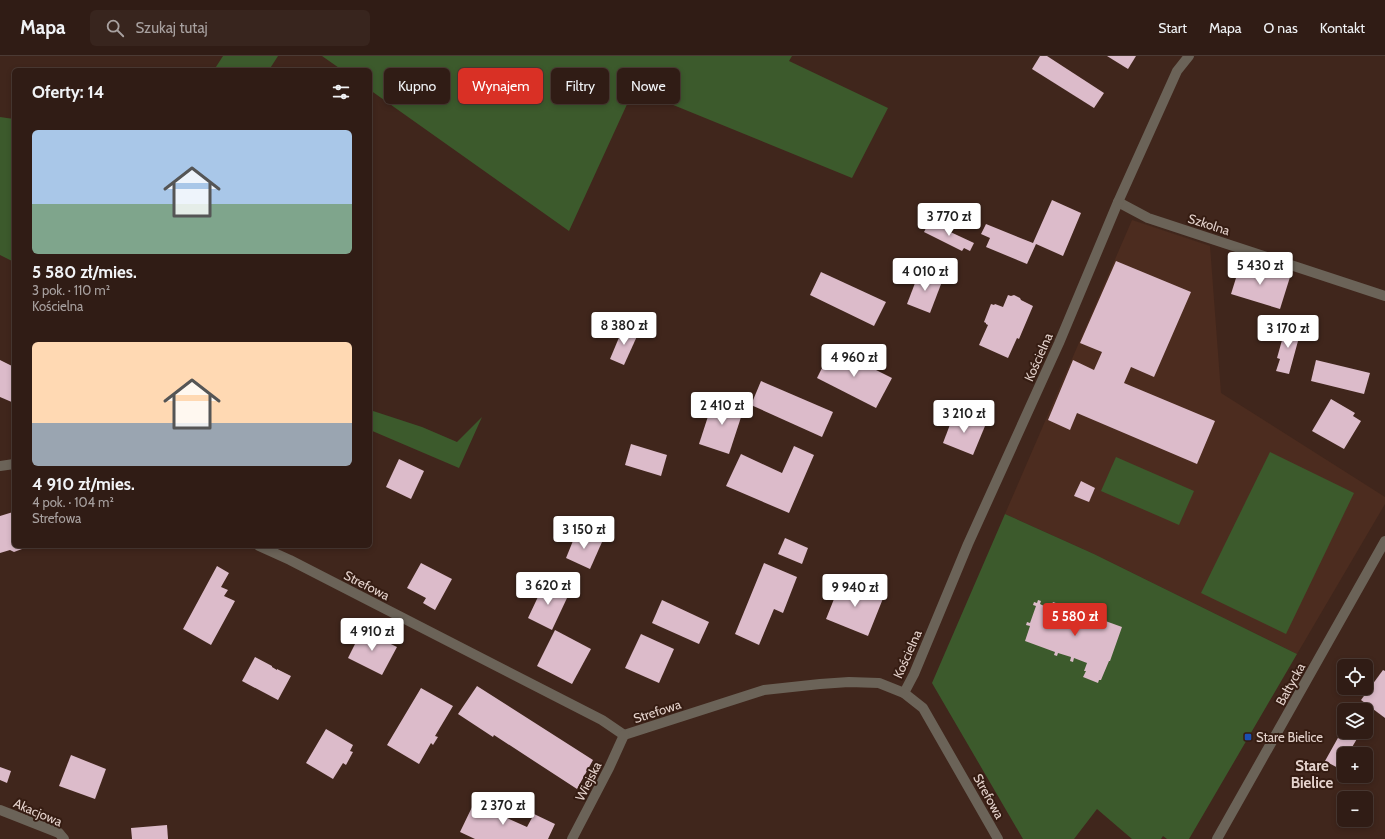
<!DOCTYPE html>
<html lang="pl">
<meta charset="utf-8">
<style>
:root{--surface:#301c15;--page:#38251e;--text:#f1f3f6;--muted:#a8a1a0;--line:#4b3a34;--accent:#d93025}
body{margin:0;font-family:Cabin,sans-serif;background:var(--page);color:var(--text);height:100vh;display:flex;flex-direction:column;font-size:15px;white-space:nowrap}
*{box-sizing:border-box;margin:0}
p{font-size:13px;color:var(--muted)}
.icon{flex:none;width:22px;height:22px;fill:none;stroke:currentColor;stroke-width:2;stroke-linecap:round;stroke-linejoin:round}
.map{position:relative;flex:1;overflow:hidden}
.panel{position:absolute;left:12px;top:12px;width:360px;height:480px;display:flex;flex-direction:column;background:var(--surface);border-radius:6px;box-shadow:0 2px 6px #0003,0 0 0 1px var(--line)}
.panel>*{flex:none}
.guide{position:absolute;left:384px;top:12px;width:380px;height:36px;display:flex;gap:8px}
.tools{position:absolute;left:1337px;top:603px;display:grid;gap:8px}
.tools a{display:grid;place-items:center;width:36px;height:36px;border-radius:6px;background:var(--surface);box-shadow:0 2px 6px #0003,0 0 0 1px var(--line);font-size:20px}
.price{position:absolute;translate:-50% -34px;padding:0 9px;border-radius:4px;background:#fff;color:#222;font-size:13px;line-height:26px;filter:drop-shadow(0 1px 2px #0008)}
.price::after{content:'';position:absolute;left:50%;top:24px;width:12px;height:9px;margin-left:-6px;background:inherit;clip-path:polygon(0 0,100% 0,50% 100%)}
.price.active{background:var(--accent);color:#fff}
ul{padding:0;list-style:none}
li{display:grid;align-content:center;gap:8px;height:212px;padding:0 20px}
li span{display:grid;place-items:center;height:124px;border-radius:6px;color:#555}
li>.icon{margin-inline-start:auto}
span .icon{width:72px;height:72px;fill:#fffc;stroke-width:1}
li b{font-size:17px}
h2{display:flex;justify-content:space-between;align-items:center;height:48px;padding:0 20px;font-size:17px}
.chip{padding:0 14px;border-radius:6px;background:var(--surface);box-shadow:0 2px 6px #0003,0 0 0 1px var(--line);font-size:14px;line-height:36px}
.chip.active{background:var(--accent);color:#fff}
header{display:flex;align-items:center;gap:24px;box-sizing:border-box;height:56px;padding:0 20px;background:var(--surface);border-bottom:1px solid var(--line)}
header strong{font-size:19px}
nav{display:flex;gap:22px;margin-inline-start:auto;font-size:14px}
.search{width:280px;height:36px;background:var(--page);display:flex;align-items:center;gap:10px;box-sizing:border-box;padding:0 14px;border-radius:6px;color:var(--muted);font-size:15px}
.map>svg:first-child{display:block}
.built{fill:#4c2c1f}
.green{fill:#3c5a2c}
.building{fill:#dcbbca}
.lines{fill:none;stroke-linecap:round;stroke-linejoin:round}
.minor{stroke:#6b6358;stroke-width:10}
.transit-dot{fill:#1a4fb4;stroke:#351c12;stroke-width:1.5}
.labels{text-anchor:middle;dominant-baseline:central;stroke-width:4;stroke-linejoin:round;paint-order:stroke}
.street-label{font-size:13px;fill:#e5d3cd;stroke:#351c12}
.poi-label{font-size:13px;fill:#e5d3cd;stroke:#351c12;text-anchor:start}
.quarter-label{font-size:15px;font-weight:bold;fill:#e5d3cd;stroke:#351c12}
</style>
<header>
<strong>Mapa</strong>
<div class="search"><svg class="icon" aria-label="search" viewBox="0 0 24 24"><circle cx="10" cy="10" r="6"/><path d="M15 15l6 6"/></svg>Szukaj tutaj</div>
<nav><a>Start</a><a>Mapa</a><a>O nas</a><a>Kontakt</a></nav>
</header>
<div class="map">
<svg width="1385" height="783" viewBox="0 0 1385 783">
<rect width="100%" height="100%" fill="#40261c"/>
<!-- built -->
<polygon class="built" points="1132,164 1210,190 1221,337 1385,441 1385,448 1297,598 1094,498 1005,458"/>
<!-- green -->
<g class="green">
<polygon points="223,0 278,0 269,14 214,14"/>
<polygon points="322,0 792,0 789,5 888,52 852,122 634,33 569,175 370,34 370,14 342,14"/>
<polygon points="0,61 14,63 14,206 0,199"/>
<polygon points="370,354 422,371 457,386 482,361 459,412 370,374"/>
<polygon points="1270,396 1354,437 1286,578 1201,537"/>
<polygon points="1116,401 1194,435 1179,469 1101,435"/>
<polygon points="1005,458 1094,498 1297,598 1189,783 1167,783 1163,780 1161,783 1132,783 1097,753 1074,783 1023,783 932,627"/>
</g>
<!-- building -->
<g class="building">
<polygon points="1040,0 1047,0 1104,37 1094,52 1032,13"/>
<polygon points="1107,0 1136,0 1128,13"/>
<polygon points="1052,144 1081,157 1063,200 1036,188 1027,208 986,191 990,182 981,178 986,168 1033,187"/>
<polygon points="929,166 974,187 970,195 964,192 962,195 924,176"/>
<polygon points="1116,205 1191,236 1154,321 1131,311 1124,327 1215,365 1197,408 1077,357 1070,374 1048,364 1073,304 1094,314 1102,296 1080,287"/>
<polygon points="1241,206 1290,221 1280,253 1231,238"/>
<polygon points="920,214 943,223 930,257 907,248"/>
<polygon points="821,216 886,246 874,270 810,239"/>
<polygon points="1008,239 1011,240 1014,239 1020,242 1021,244 1033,250 1019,283 1017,282 1008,302 979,289 988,269 986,268 986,267 984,266 991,248 994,249 995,248 1003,251"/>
<polygon points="1286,270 1301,274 1289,318 1276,315 1280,303 1277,302"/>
<polygon points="623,272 638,278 624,309 610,303"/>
<polygon points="832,292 892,322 876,352 817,322"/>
<polygon points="0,304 14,311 14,347 0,341"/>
<polygon points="1316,304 1370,317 1364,338 1311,325"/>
<polygon points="761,325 833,356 822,381 751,349"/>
<polygon points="714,342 744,352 729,398 699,388"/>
<polygon points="1331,343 1355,357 1353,360 1361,365 1344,393 1312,375"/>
<polygon points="954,358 985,370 973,399 943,387"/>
<polygon points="631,388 667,399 661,420 625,409"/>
<polygon points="794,390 814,399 789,457 726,430 741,398 782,417"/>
<polygon points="399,403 424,415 411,443 386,431"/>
<polygon points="1081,425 1095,432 1089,446 1074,440"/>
<polygon points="13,456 14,490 23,490 22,493 14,496 10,494 0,497 0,460"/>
<polygon points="577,475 602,486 590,513 566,502"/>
<polygon points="785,482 808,492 802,508 778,498"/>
<polygon points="421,507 452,523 435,554 423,547 426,542 407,532"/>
<polygon points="764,507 797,521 783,557 774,553 759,589 735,578"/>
<polygon points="217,510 229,517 221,531 228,534 224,540 235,545 211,589 183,573"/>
<polygon points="842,523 884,540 868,580 826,563"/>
<polygon points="545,526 562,534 560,538 567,542 552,574 528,562"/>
<polygon points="662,544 709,566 699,588 652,567"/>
<polygon points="1038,544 1041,545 1040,548 1050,553 1053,546 1122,571 1110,605 1109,605 1101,624 1099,624 1098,627 1083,621 1086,615 1084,615 1087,607 1074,602 1073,606 1070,605 1071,601 1058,597 1057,600 1054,599 1055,596 1025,585 1030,570 1026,569 1027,566 1030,567 1036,550 1033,549 1034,546 1037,547"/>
<polygon points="362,574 397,591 382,619 348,602"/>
<polygon points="555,574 591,593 572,628 537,610"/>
<polygon points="641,578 674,593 659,627 625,612"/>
<polygon points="255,601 272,610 272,611 277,614 277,613 291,620 278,644 242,625"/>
<polygon points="1383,614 1385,615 1385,662 1361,644"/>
<polygon points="477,630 593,704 577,733 494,679 493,681 458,658"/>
<polygon points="421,632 453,650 435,680 438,681 433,689 431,687 419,708 387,689"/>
<polygon points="1344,671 1344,676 1361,676 1348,698 1344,698 1344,706 1340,713 1325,705"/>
<polygon points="326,673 353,689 350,695 353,696 346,709 343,707 333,723 306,707"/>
<polygon points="71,699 106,713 95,743 59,730"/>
<polygon points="0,711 11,715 7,727 0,724"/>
<polygon points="474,747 527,771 534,758 555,768 548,783 475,783 460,776"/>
<polygon points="167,769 168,783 132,783 131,772"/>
</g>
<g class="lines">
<!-- minor -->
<g class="minor">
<polyline points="1118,146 1148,162 1385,240"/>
<polyline points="0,410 14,408"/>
<polyline points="259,490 290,504 602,664 624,679"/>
<polyline points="904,637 914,618 968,488 1059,287 1118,146 1177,15 1189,0"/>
<polyline points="624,679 764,634 820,628 849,626 879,627 904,637 923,652 998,783"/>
<polyline points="0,754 59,777 64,783"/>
<polyline points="572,783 609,712 624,679"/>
<polyline points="1217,783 1385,485"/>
</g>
</g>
<!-- markers -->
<rect class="transit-dot" x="1244" y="677" width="8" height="8" rx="2"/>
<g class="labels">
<!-- street labels -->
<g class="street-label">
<text transform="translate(1209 168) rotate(18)">Szkolna</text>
<text transform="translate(1038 301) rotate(-66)">Kościelna</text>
<text transform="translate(367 529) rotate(27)">Strefowa</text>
<text transform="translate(907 598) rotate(-66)">Kościelna</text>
<text transform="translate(1290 628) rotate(-61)">Bałtycka</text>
<text transform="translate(657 655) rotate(-18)">Strefowa</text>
<text transform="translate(588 725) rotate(-63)">Wiejska</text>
<text transform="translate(989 740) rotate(61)">Strefowa</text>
<text transform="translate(38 756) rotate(23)">Akacjowa</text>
</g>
<!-- poi labels -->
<g class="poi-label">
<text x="1256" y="681">Stare Bielice</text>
</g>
<!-- quarter labels -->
<g class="quarter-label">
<text x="1312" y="710">Stare<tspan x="1312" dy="17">Bielice</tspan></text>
</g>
</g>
</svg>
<div class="tools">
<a><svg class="icon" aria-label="locate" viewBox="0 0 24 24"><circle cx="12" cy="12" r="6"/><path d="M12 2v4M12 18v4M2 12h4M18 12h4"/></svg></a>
<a><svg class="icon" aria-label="layers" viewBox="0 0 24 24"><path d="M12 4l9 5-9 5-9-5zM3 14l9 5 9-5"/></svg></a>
<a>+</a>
<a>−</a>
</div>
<b class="price" style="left:949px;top:181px">3 770 zł</b>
<b class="price" style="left:1260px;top:230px">5 430 zł</b>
<b class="price" style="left:925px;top:236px">4 010 zł</b>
<b class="price" style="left:624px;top:290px">8 380 zł</b>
<b class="price" style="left:1288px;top:293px">3 170 zł</b>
<b class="price" style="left:854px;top:322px">4 960 zł</b>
<b class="price" style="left:722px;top:370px">2 410 zł</b>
<b class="price" style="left:964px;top:378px">3 210 zł</b>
<b class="price" style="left:584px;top:494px">3 150 zł</b>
<b class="price" style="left:548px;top:550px">3 620 zł</b>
<b class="price" style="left:855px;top:552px">9 940 zł</b>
<b class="price active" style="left:1075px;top:581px">5 580 zł</b>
<b class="price" style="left:372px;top:596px">4 910 zł</b>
<b class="price" style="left:503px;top:770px">2 370 zł</b>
<div class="guide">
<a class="chip">Kupno</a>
<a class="chip active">Wynajem</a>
<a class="chip">Filtry</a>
<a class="chip">Nowe</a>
</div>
<section class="panel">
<h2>Oferty: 14<svg class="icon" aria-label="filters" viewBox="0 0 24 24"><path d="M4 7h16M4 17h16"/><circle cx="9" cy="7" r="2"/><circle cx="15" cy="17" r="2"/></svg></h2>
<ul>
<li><span style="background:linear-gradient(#a9c7e8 60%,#7fa58c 0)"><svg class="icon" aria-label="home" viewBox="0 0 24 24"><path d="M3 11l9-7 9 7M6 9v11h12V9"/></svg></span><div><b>5 580 zł/mies.</b><p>3 pok. · 110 m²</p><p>Kościelna</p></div></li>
<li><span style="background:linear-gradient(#ffd9b3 65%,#9aa5b1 0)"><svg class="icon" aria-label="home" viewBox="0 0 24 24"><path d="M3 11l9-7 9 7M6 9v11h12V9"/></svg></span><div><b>4 910 zł/mies.</b><p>4 pok. · 104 m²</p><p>Strefowa</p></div></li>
</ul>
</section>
</div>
